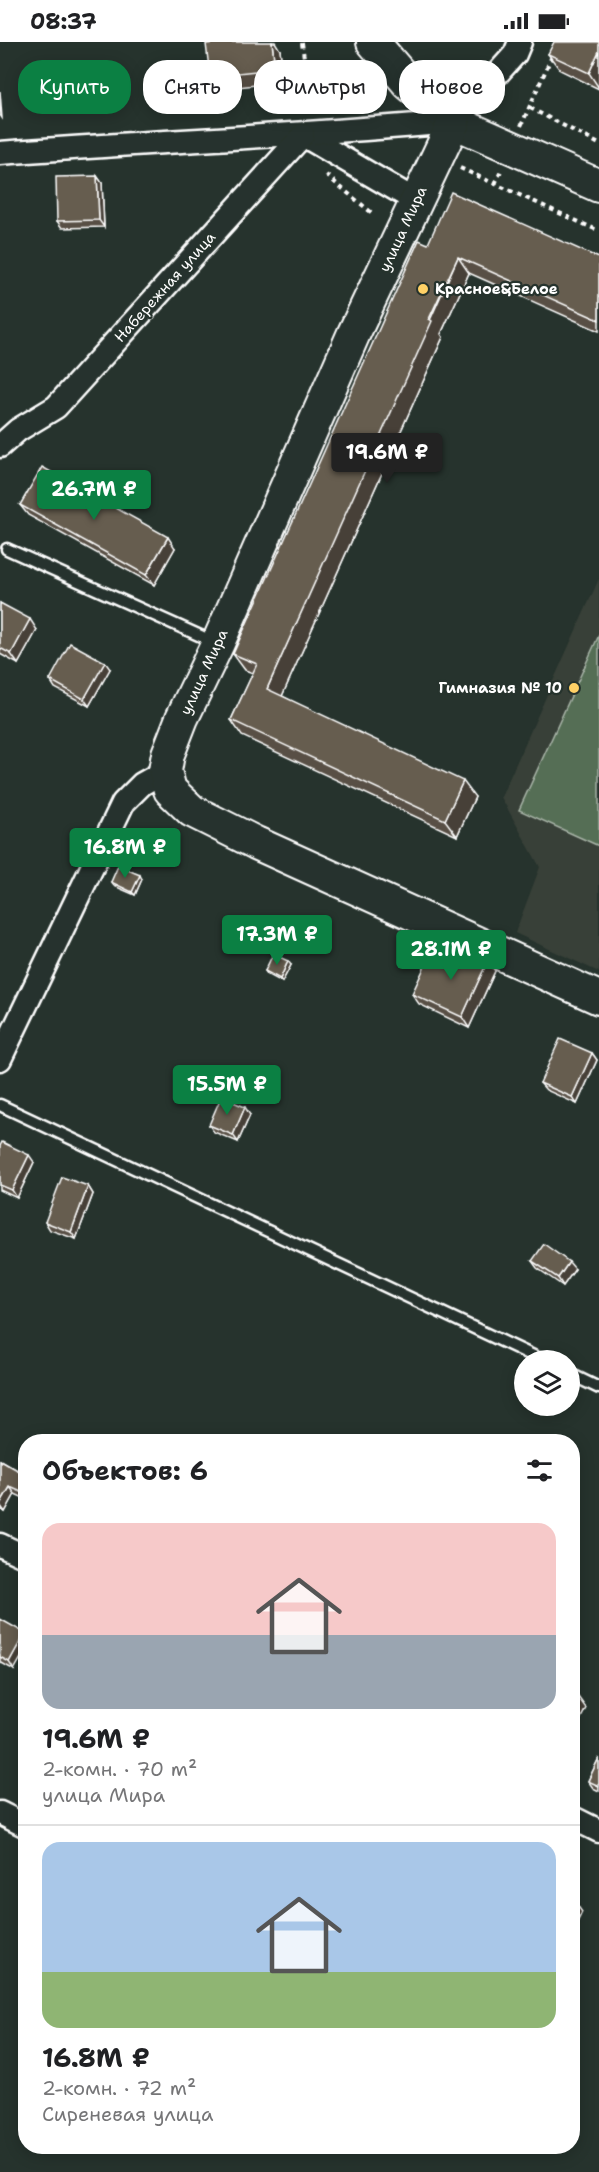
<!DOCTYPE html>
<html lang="ru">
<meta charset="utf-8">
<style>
:root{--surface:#fff;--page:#f6f6f6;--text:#202124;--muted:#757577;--line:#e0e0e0;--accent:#0b8043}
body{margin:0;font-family:"Shantell Sans",sans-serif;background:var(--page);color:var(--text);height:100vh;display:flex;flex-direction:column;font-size:22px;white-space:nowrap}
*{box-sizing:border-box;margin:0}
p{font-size:20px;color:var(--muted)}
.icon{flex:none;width:33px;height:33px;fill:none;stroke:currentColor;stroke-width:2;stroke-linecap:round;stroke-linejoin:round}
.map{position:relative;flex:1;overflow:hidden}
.details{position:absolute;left:18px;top:1392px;width:562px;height:720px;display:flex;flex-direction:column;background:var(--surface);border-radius:24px;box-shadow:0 3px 15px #0003}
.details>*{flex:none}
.banner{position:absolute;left:18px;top:18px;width:564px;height:54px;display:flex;gap:12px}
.fabs{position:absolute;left:514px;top:1308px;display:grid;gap:12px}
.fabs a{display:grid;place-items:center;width:66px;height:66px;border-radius:50%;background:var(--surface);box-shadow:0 3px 15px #0003;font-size:30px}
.price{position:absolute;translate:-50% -51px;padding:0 14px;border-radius:6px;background:var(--accent);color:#fff;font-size:20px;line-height:39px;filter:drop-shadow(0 2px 3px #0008)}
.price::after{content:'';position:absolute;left:50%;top:36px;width:18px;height:14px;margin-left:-9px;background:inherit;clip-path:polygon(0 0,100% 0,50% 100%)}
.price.active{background:#222;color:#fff}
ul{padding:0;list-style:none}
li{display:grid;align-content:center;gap:12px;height:318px;padding:0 24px}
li+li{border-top:2px solid var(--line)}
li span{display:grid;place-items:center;height:186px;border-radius:18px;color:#555}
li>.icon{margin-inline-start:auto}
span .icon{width:108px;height:108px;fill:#fffc;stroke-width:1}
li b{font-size:26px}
h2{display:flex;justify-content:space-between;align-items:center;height:72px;padding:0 24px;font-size:26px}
.tag{padding:0 21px;border-radius:24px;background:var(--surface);box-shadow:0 3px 15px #0003;font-size:21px;line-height:54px}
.tag.active{background:var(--accent);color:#fff}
.status{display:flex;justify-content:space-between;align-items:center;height:42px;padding:0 30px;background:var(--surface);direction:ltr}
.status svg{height:16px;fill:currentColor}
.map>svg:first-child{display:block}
.built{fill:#394038}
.green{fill:#556e54;stroke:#aab6aa;stroke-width:1.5}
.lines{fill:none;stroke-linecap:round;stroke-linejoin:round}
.lane-casing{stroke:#fff;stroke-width:15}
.street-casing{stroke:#fff;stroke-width:27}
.secondary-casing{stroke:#fff;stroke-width:36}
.path{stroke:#fff;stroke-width:4;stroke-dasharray:4.5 4.5;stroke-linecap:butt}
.lane{stroke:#26332d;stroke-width:10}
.street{stroke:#26332d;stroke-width:22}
.secondary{stroke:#26332d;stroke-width:32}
.wall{fill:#585045;stroke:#fff;stroke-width:1.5}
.shaded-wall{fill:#474138;stroke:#fff;stroke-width:1.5}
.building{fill:#665d50;stroke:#fff;stroke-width:1.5}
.poi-dot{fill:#ffd166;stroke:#26332d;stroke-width:2}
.labels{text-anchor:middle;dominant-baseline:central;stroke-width:4.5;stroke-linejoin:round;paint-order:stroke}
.street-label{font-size:15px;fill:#fff;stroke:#26332d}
.poi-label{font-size:15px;font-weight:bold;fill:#fff;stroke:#26332d;text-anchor:start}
</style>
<div class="status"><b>08:37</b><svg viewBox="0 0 49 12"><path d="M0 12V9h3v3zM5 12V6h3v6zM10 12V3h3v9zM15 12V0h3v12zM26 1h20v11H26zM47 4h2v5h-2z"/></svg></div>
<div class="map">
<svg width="599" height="2130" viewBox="0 0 599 2130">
<rect width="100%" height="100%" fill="#26332d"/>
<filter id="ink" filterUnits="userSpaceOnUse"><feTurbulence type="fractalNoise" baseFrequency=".0167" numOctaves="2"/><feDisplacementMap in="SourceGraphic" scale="12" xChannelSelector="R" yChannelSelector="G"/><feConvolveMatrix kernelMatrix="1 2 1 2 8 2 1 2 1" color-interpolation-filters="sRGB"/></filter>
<g filter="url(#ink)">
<!-- built -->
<polygon class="built" points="599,537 599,930 515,891 540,825 501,755"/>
<!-- green -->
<polygon class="green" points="599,593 599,804 519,768"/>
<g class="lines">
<!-- lane casing -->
<g class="lane-casing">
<g id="lane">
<polyline points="7,507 214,600"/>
<polyline points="0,1063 542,1318"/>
<polyline points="570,1332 599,1346"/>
</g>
</g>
<!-- street casing -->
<g class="street-casing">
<g id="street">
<polyline points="303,93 416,159"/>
<path d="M 0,111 C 151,100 303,93 454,80 L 515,12 L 520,0"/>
<polyline points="0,404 18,388 56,365 303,93"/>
<polyline points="0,1017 123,761 142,742 165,729"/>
<polyline points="0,1503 26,1515"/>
<polyline points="0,1771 26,1784"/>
<polyline points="573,1776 599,1789"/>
</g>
</g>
<!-- secondary casing -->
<g class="secondary-casing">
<g id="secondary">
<polyline points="373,0 409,42 454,80 599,144"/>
<polyline points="454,80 354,291 218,601 182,676 168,712 165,729 170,748 192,769 256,801 599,956"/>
</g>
</g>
<!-- path -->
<g class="path">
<polyline points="302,1 311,68 314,68"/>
<polyline points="530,66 599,102"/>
<polyline points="521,84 552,14"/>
<polyline points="460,126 599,189"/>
<polyline points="326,133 372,171"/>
<polyline points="495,142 501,129"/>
</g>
<!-- lane -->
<use href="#lane" class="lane"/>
<!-- street -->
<use href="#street" class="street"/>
<!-- secondary -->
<use href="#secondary" class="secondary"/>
</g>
<!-- wall -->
<g class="wall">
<polygon points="599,0 599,47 560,28 548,12"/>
<polygon points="280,8 284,40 219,47 210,34"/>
<polygon points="99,30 101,61 61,64 56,57"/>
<polygon points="97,134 102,141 104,185 62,186 57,179"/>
<polygon points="428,202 599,216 599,289 469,231 441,292 443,295 282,654 475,755 457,794 242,694 231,678 253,631 245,628 233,612"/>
<polygon points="20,463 175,506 154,543 28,473"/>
<polygon points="0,561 37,588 18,622 0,612"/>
<polygon points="110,627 89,664 55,646 50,638"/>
<polygon points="142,837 135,853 114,844 111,840"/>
<polygon points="450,922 495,929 469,986 419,962 412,952"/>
<polygon points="291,923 282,940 267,932 265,929"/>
<polygon points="592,1011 597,1018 577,1062 546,1048 540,1041"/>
<polygon points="250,1073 238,1100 214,1090 209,1083"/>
<polygon points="0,1104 34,1120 17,1156 0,1148"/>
<polygon points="88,1144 93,1152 76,1197 50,1188 45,1180"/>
<polygon points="532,1219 575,1227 563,1244 537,1226"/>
<polygon points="0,1418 26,1433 26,1457 15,1452 5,1470 0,1467"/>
<polygon points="0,1577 14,1628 0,1620"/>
<polygon points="599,1716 599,1749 593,1746 588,1739"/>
</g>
<!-- shaded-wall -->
<g class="shaded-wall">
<polygon points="272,0 275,0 280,8 284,40 275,27"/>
<polygon points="599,9 599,46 589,31"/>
<polygon points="94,23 99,30 101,61 96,54"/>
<polygon points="0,49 2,76 0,73"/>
<polygon points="97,134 102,141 104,185 99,178"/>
<polygon points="458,215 469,231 441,292 443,295 278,663 267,647"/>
<polygon points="168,495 175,506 154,543 146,533"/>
<polygon points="30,577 37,588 18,622 11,612"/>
<polygon points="105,620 110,627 89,664 84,657"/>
<polygon points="463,739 475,755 457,794 445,778"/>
<polygon points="140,833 142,837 135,853 132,850"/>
<polygon points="488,918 495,929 469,986 462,975"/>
<polygon points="288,919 291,923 282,940 280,937"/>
<polygon points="592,1011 597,1018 577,1062 572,1055"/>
<polygon points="245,1065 250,1073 238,1100 233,1093"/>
<polygon points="29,1113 34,1120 17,1156 12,1148"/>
<polygon points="88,1144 93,1152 76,1197 71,1190"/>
<polygon points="569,1220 575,1227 563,1244 558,1236"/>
<polygon points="10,1445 15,1452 5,1470 0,1463 0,1462"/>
<polygon points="25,1591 26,1607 14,1628 9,1620"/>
<polygon points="578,1655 586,1666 573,1692 573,1667"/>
<polygon points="577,1863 582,1870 573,1889 573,1870"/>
</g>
<!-- building -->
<g class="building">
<polygon points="224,0 272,0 275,27 210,34 206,2"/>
<polygon points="554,0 599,0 599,9 589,31 548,12"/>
<polygon points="94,23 96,54 56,57 54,25"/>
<polygon points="97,134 99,178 57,179 56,135"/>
<polygon points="451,150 599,216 599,278 458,215 429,277 432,279 267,647 463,739 445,778 231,678 257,622 233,612 419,198 428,202"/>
<polygon points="42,425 168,495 146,533 20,463"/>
<polygon points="0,561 30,577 11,612 0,606"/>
<polygon points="70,601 105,620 84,657 50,638"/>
<polygon points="118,824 140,833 132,850 111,840"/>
<polygon points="458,905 488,918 462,975 412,952 430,913 450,922"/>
<polygon points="273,912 288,919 280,937 265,929"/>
<polygon points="560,997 592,1011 572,1055 540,1041"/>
<polygon points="221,1055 245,1065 233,1093 209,1083"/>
<polygon points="2,1100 29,1113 12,1148 0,1143 0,1104"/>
<polygon points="62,1135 88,1144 71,1190 45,1180"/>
<polygon points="544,1202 569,1220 558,1236 532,1219"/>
<polygon points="0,1418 26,1433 26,1452 10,1445 0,1462"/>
<polygon points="0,1577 25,1591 9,1620 0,1615"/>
<polygon points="573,1653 578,1655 573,1667"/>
<polygon points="599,1716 599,1744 588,1739"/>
<polygon points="573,1861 577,1863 573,1870"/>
</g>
</g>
<!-- markers -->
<g class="poi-dot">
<circle cx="423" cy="247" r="6"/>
<circle cx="574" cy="646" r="6"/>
</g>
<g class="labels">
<!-- street labels -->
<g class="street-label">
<text transform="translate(403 187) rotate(-65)">улица Мира</text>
<text transform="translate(165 245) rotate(-48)">Набережная улица</text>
<text transform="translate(204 630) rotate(-65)">улица Мира</text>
</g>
<!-- poi labels -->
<g class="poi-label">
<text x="435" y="247">Красное&amp;Белое</text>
<text x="562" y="646" text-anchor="end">Гимназия № 10</text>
</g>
</g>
</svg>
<div class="fabs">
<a><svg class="icon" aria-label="layers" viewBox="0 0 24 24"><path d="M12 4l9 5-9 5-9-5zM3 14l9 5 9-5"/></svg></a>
</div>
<b class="price active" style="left:387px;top:442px">19.6M ₽</b>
<b class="price" style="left:94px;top:479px">26.7M ₽</b>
<b class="price" style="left:125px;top:837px">16.8M ₽</b>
<b class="price" style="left:277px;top:924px">17.3M ₽</b>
<b class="price" style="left:451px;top:939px">28.1M ₽</b>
<b class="price" style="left:227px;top:1074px">15.5M ₽</b>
<div class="banner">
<a class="tag active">Купить</a>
<a class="tag">Снять</a>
<a class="tag">Фильтры</a>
<a class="tag">Новое</a>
</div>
<section class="details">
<h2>Объектов: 6<svg class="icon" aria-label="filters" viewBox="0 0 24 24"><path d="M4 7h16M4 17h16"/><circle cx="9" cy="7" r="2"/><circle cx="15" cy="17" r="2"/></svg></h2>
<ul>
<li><span style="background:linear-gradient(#f6c9c9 60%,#9aa5b1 0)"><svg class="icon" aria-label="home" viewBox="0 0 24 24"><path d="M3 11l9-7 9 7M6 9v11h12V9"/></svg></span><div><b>19.6M ₽</b><p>2-комн. · 70 m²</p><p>улица Мира</p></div></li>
<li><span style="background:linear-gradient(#a9c7e8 70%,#8fb573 0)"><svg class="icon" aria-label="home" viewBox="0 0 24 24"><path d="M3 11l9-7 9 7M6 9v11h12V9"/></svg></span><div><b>16.8M ₽</b><p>2-комн. · 72 m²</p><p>Сиреневая улица</p></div></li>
</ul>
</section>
</div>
